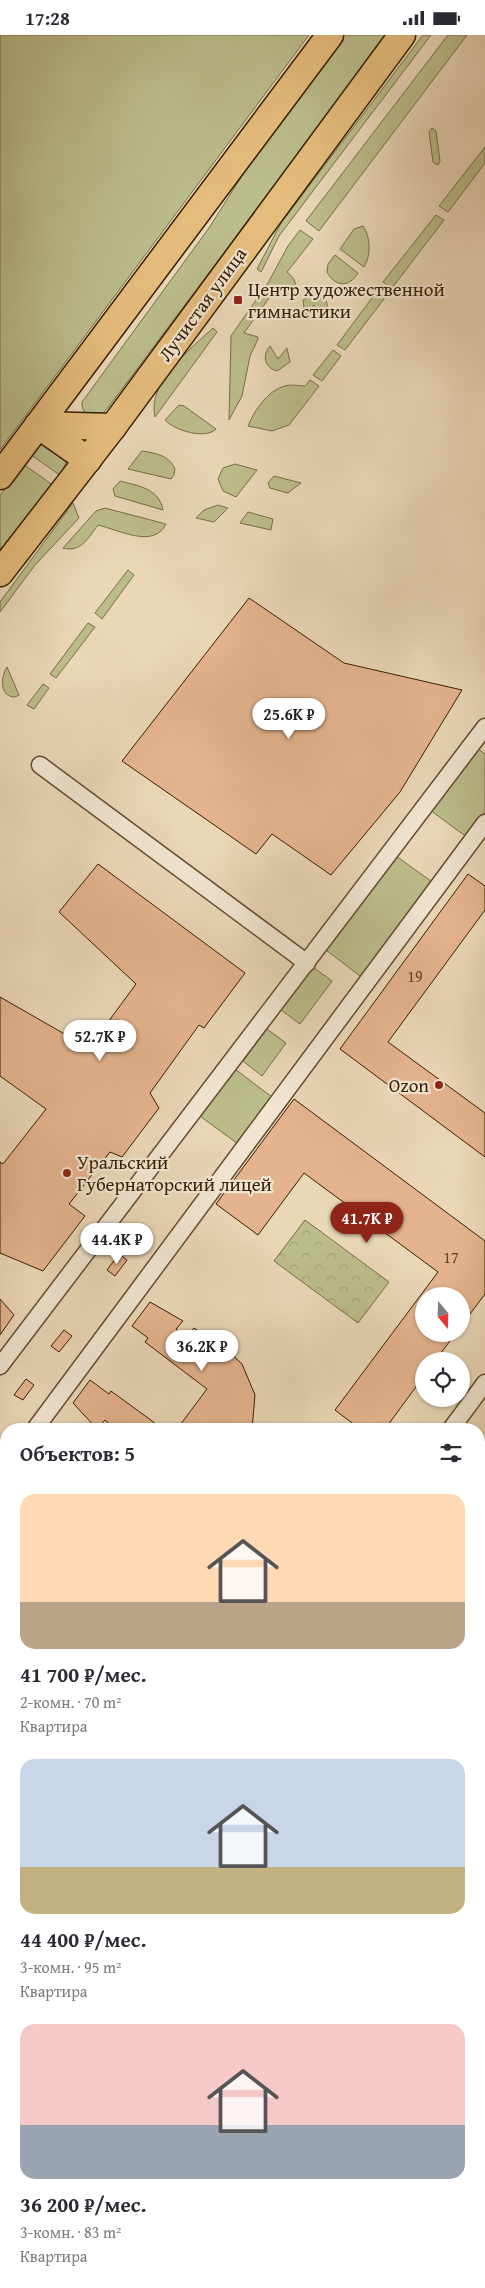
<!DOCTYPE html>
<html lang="ru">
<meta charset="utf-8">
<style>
:root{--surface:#fff;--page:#f7f7f7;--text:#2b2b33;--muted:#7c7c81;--accent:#8f2418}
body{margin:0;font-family:"Gentium Book Plus",serif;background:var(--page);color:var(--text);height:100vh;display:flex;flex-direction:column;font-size:19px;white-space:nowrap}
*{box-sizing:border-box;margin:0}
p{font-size:16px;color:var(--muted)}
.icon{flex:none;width:28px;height:28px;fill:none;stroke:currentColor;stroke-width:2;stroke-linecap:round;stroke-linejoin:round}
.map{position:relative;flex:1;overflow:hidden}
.sheet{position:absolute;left:0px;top:1388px;width:485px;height:866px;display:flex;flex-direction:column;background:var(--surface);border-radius:20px 20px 0 0;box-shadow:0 1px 4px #0004}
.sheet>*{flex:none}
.needle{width:32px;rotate:161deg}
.controls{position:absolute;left:415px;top:1252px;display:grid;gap:10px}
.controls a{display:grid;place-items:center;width:55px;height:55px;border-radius:50%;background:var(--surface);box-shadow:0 1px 4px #0004;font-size:25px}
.price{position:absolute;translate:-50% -42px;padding:0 11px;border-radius:18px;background:#fff;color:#222;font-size:16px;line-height:32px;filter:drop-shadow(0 1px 2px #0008)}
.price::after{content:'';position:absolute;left:50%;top:30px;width:15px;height:11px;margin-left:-8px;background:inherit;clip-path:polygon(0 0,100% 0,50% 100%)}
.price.active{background:var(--accent);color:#fff}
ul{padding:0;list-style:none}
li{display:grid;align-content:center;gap:10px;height:265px;padding:0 20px}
li span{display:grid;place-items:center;height:155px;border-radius:15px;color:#555}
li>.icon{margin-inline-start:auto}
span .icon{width:90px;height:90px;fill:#fffc;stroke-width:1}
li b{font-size:21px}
h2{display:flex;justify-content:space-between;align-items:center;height:60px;padding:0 20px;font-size:21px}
.status{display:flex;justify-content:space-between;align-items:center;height:35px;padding:0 25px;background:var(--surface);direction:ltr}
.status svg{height:14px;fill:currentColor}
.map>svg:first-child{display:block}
.grass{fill:#bbbd8b;stroke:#786e46}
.park{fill:url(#park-crowns);stroke:#786e46}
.building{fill:#e5b48e;stroke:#361e02}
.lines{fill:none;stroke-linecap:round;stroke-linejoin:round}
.street-casing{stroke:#634c30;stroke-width:19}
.secondary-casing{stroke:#361e02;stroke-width:25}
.primary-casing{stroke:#361e02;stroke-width:29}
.street{stroke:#f1e5d1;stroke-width:16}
.secondary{stroke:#f1e5d1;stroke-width:22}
.primary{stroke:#e5bc7c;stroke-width:26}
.poi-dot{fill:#8f2418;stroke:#f1e5d1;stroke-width:2}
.labels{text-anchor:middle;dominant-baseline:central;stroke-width:4.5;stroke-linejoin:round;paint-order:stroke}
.number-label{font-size:16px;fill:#624425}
.poi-label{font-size:19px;fill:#361e02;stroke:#f1e5d1;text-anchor:start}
.street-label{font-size:19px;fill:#361e02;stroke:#f1e5d1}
</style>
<div class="status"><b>17:28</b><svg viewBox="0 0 49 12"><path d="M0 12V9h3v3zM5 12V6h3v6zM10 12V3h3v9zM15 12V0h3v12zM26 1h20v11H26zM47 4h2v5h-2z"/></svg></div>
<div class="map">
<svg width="485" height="2253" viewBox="0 0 485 2253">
<defs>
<pattern id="park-crowns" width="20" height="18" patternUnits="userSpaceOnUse" patternTransform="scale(1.25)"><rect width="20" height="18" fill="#bbbd8b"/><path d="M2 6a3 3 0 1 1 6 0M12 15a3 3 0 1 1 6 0" fill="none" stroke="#a1a276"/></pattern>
</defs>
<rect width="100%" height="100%" fill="#ead7b8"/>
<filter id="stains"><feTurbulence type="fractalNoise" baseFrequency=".004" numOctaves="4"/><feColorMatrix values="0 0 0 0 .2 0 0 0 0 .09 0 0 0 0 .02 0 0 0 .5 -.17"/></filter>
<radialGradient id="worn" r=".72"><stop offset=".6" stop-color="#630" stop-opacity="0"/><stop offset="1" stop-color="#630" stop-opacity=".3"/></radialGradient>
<!-- grass -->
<g class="grass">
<polygon points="0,0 309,0 0,415"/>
<path d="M 343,0 L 387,0 L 110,370 L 99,383 C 89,380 81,379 82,367 L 209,193 L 276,87 Z"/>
<polygon points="423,0 431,0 279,201 261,237 257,234 281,188"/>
<polygon points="448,0 467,0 319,196 306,186"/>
<polygon points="432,93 436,96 440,126 438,130 433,127 429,97"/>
<polygon points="485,112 485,128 448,177 439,171"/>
<polygon points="436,180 444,185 392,253 383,247"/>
<path d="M 363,191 C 371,202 371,221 364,232 L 340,214 L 354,194 Z"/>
<path d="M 300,195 L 313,204 L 287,237 C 293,242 297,247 295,255 L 286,261 L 272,259 L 244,298 L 258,302 L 258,304 L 250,321 L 242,361 L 229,385 L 231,301 L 268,248 L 288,211 Z"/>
<path d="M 335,220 L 358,238 C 349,253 335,252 327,237 L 328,229 Z"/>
<polygon points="378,255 387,260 345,315 337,310"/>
<path d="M 316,258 C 329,263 331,274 321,283 L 314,270 L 305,281 L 303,265 Z"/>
<path d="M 213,293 L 217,297 L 155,382 C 147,346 190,315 213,293 Z"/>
<path d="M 270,311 L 278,324 L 287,313 L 290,327 L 277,336 C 264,332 262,321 270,311 Z"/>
<polygon points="333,315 341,321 322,346 313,340"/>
<path d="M 310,345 L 319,351 L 289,390 L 272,396 L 248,391 C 254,376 268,355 285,351 C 291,349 298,351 305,351 Z"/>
<path d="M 179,370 L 184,371 L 216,394 C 205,405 174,395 165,385 Z"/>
<polygon points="44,409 63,422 66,427 61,441 30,419 36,412"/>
<path d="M 142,416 C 155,418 169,420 175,434 L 174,440 L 171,444 L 128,434 Z"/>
<polygon points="23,429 54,451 0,523 0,460"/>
<polygon points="235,429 257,435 236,462 223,456 218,444 223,433"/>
<polygon points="274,441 301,448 288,458 270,453 268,448"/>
<path d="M 120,446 C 138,451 159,453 163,475 L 115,461 L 113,454 Z"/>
<polygon points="73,468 79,483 35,530 0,577 0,567"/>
<polygon points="218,470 228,473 214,487 196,483 204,475"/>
<path d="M 105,473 L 166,489 C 154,514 119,495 98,490 C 89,502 81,518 63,513 L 96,476 Z"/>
<polygon points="248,477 273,484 271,495 240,488"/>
<polygon points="128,535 134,540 102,584 95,578"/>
<polygon points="88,588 95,592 56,643 50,639"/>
<path d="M 7,632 L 19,660 L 15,662 C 0,662 0,643 7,632 Z"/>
<polygon points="43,649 49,653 34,674 27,670"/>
<polygon points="477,713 485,719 485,781 468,803 430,775"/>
<polygon points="396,821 435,849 364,944 326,915"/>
<polygon points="313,932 332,946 300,989 281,975"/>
<polygon points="267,994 286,1008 262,1041 243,1026"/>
<polygon points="235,1034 273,1063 238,1109 200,1081"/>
<polygon points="6,2093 6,2235 0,2230 0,2101"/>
<polygon points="479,2141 485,2146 485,2253 32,2253 24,2248 479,2248"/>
</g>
<!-- park -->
<polygon class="park" points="305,1185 389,1247 358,1288 274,1226"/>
<!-- building -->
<g class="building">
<polygon points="249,563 344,628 462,655 400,757 331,840 272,799 256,819 122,726"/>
<polygon points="98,829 245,938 204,993 199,990 150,1058 159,1073 122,1122 110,1117 69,1169 85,1181 43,1236 0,1218 0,1127 3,1129 46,1074 0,1041 0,962 89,1013 136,949 59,877"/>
<polygon points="468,839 485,851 485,875 388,1007 485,1078 485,1122 340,1014"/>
<polygon points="294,1064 485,1206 485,1259 461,1291 461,1261 424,1261 424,1299 455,1299 435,1326 424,1326 424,1341 385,1394 360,1394 335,1375 438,1237 304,1138 258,1200 216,1169"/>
<polygon points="119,1219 127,1225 115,1241 107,1235"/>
<polygon points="0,1264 14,1280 0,1300"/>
<polygon points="150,1267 183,1286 176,1294 187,1303 194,1293 226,1314 242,1329 255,1360 252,1394 177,1394 207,1354 145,1307 148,1303 132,1291"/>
<polygon points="64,1295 72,1301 59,1317 51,1311"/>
<polygon points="26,1344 34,1350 23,1365 14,1360"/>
<polygon points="90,1345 109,1359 111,1356 163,1394 115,1394 105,1385 97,1394 73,1368"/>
<polygon points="0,1522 6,1526 6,1539 0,1547"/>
<polygon points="0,1559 6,1563 6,1627 0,1622"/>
<polygon points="0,1780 6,1785 6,1887 0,1895"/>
</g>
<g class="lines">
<!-- street casing -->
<g class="street-casing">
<g id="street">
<polyline points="40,730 307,928"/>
<polyline points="0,1331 485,692"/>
<polyline points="35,1394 485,788"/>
<polyline points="451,1394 485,1348"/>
<polyline points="0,1441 6,1433"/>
<polyline points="0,1695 6,1700"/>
<polyline points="0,2000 6,1992"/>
</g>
</g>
<!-- secondary casing -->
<g class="secondary-casing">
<g id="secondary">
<polyline points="479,2041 485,2046"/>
<polyline points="479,2072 485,2077"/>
</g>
</g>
<!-- primary casing -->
<g class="primary-casing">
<g id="primary">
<polyline points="38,390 113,392"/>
<polyline points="38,390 88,425"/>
<polyline points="0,441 330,0"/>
<polyline points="0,538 113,392 402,0"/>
</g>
</g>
<!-- street -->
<use href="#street" class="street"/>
<!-- secondary -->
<use href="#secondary" class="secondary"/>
<!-- primary -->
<use href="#primary" class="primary"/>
</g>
<!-- markers -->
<g class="poi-dot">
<rect x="233" y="260" width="10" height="10" rx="2.5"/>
<circle cx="439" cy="1050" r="5"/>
<circle cx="67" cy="1138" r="5"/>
</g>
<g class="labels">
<!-- number labels -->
<g class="number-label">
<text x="415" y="941">19</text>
<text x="451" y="1222">17</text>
</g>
<!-- poi labels -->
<g class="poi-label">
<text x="248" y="254">Центр художественной<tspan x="248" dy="22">гимнастики</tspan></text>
<text x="429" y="1050" text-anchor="end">Ozon</text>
<text x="77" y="1127">Уральский<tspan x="77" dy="22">Губернаторский лицей</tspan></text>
</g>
<!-- street labels -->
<g class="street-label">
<text transform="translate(202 269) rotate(-54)">Лучистая улица</text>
</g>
</g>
<rect width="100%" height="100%" filter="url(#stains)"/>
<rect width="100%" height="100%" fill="url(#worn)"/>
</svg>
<div class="controls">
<a><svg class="needle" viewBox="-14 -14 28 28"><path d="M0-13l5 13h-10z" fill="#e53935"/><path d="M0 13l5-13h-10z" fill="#7c7c81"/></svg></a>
<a><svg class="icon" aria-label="locate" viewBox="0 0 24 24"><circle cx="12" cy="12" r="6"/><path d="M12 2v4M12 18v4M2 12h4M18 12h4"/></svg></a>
</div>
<b class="price" style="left:289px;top:705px">25.6K ₽</b>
<b class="price" style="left:100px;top:1027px">52.7K ₽</b>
<b class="price active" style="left:367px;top:1209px">41.7K ₽</b>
<b class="price" style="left:117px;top:1230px">44.4K ₽</b>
<b class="price" style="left:202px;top:1337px">36.2K ₽</b>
<section class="sheet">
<h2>Объектов: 5<svg class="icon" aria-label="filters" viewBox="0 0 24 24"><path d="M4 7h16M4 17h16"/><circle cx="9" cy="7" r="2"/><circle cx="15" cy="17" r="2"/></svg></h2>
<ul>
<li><span style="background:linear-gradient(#ffd9b3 70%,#b9a48a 0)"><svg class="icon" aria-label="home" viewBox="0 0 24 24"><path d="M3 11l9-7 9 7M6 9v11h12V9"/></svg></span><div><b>41 700 ₽/мес.</b><p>2-комн. · 70 m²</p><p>Квартира</p></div></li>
<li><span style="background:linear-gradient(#c9d6e8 70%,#c2b280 0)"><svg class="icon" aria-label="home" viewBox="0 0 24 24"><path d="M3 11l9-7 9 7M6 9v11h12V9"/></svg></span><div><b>44 400 ₽/мес.</b><p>3-комн. · 95 m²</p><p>Квартира</p></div></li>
<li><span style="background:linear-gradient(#f6c9c9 65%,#9aa5b1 0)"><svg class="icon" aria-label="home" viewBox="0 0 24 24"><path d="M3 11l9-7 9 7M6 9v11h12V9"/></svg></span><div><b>36 200 ₽/мес.</b><p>3-комн. · 83 m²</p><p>Квартира</p></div></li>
</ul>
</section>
</div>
